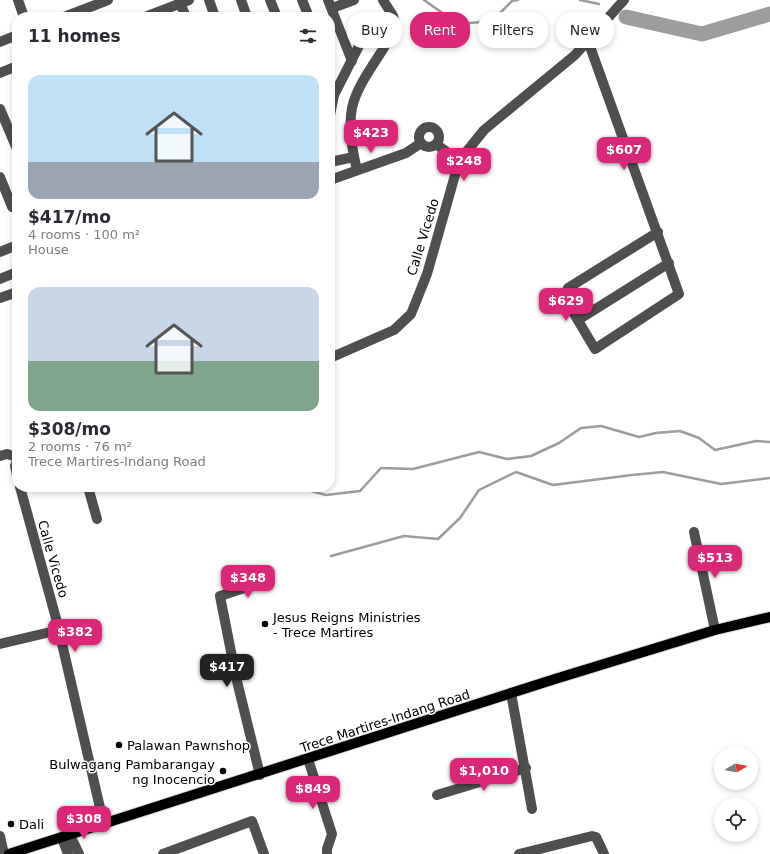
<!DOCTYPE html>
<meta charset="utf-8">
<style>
:root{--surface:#fff;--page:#f2f2f3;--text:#2b2b33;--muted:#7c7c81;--accent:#db2777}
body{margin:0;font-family:"DejaVu Sans",sans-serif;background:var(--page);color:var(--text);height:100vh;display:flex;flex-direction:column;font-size:15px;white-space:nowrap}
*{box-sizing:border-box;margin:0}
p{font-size:13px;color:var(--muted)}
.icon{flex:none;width:22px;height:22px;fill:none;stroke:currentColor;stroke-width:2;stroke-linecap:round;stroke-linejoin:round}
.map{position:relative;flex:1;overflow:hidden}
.sheet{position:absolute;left:12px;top:12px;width:323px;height:480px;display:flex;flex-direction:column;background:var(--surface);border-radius:16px;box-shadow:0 2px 6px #0003}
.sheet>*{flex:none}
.hud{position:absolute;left:347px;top:12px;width:363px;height:36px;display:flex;gap:8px}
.needle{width:26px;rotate:80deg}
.controls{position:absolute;left:714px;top:746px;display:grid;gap:8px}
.controls a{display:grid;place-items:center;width:44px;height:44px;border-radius:50%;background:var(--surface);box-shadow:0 2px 6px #0003;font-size:20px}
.price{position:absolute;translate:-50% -34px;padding:0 9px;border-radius:8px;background:var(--accent);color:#fff;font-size:13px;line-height:26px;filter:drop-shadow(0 1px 2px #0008)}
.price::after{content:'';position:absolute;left:50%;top:24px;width:12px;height:9px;margin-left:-6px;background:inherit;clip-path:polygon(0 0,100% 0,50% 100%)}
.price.current{background:#222;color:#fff}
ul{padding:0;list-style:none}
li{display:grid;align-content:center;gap:8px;height:212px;padding:0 16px}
li span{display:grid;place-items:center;height:124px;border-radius:12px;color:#555}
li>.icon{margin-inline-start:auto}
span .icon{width:72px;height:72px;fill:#fffc;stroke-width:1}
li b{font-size:17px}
h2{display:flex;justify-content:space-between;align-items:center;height:48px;padding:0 16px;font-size:17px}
.chip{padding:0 14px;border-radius:16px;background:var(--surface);box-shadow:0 2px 6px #0003;font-size:14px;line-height:36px}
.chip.current{background:var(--accent);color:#fff}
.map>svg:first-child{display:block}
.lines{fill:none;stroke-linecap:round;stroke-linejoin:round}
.stream{stroke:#9d9d9d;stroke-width:2.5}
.river{stroke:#9d9d9d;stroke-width:15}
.major-casing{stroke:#dbdbdb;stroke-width:12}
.minor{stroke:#4f4f4f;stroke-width:10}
.major{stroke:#000;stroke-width:10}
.poi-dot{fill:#000;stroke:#fff;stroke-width:1.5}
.labels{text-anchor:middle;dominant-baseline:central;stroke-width:3;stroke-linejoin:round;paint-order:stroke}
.street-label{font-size:13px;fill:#000;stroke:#fff}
.poi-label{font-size:13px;fill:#000;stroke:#fff;text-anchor:start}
</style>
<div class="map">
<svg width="770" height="854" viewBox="0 0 770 854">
<rect width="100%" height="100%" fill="#fff"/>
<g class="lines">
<!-- stream -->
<g class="stream">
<polyline points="424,0 458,24 492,21 512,1 518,0"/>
<polyline points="580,0 599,4"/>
<polyline points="297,487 326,495 360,491 381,468 413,469 479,452 507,459 531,456 559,443 581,428 601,426 639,437 656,433 680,431 699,438 715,450 756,441 770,442"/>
<polyline points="331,556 404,536 438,539 460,518 479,490 516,472 553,485 632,475 663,472 721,484 770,478"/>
</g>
<!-- river -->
<polyline class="river" points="626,17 702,34 770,14"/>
<!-- major casing -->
<g class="major-casing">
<polyline id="major" points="9,854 555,679 715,630 770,617"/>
</g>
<!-- minor -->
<g class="minor">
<polyline points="18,0 24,17"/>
<polyline points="209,0 215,17"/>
<polyline points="241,0 247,17"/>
<polyline points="270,0 277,17"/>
<polyline points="302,0 309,17"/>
<polyline points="328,0 352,61"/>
<polyline points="180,3 186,17"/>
<polyline points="332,8 354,0"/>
<polyline points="64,17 108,0"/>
<polyline points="145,17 189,0"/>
<polyline points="588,41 679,294 595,349 564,297 568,288 658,232"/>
<polyline points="0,42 17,35"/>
<polyline points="0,73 17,66"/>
<polyline points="0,109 17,149"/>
<polyline points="330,115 334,95 366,32"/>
<circle cx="429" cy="137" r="10"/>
<polyline points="436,144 459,161"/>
<polyline points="330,162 354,157"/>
<path d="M 357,170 C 352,150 348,128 352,108 C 358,80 384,53 396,26 L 393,16 L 383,0"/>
<polyline points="0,177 12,207 17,208"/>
<polyline points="330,180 406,153 421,143"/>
<polyline points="0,252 17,245"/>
<polyline points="0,279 17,272"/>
<polyline points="0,298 17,292"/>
<polyline points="578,320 669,263"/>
<polyline points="330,358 394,330 411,314 427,274 459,161 484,130 575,55 624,0"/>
<polyline points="0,456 7,454 17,457"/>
<polyline points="17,461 15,466 17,475"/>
<polyline points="20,487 57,622 104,825"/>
<polyline points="88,487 97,519"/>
<polyline points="694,532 715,630"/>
<polyline points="0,644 59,630"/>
<polyline points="511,693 532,809"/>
<polyline points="308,759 332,834 327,849 327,854"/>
<polyline points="260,775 236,677 220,596 269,580"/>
<polyline points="437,795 526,768"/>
<polyline points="70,835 79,854"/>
<polyline points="0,836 4,854"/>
<polyline points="62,838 68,854"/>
<polyline points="163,854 252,821 264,854"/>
<polyline points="519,854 592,836 596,837 604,854"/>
</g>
<!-- major -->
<use href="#major" class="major"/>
</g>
<!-- markers -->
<g class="poi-dot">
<circle cx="265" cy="624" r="4"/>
<circle cx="119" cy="745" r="4"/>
<circle cx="223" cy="771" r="4"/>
<circle cx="11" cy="824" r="4"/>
</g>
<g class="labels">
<!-- street labels -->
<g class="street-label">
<text transform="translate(423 237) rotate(-73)">Calle Vicedo</text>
<text transform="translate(53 559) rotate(74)">Calle Vicedo</text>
<text transform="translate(385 721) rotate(-18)">Trece Martires-Indang Road</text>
</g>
<!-- poi labels -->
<g class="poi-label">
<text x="273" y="617">Jesus Reigns Ministries<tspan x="273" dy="15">- Trece Martires</tspan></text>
<text x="127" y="745">Palawan Pawnshop</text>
<text x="215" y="764" text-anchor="end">Bulwagang Pambarangay<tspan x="215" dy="15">ng Inocencio</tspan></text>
<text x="19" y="824">Dali</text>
</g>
</g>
</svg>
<div class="controls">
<a><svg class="needle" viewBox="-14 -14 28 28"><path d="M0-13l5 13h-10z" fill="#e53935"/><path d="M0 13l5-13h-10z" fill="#7c7c81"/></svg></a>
<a><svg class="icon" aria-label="locate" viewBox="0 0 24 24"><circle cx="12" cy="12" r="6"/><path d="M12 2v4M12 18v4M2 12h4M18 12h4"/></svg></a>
</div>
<b class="price" style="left:371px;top:154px">$423</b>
<b class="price" style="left:624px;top:171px">$607</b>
<b class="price" style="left:464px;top:182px">$248</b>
<b class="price" style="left:566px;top:322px">$629</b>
<b class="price" style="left:715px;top:579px">$513</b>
<b class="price" style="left:248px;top:599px">$348</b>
<b class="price" style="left:75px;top:653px">$382</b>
<b class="price current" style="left:227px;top:688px">$417</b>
<b class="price" style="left:484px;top:792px">$1,010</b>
<b class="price" style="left:313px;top:810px">$849</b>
<b class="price" style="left:84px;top:840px">$308</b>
<div class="hud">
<a class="chip">Buy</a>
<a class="chip current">Rent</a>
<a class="chip">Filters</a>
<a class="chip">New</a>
</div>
<section class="sheet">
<h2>11 homes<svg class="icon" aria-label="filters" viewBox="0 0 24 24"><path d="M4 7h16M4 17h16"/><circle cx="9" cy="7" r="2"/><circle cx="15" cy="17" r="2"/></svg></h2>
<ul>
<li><span style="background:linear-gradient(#bfe0f5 70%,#9aa5b1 0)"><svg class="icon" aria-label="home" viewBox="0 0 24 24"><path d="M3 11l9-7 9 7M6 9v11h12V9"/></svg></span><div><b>$417/mo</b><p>4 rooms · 100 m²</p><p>House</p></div></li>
<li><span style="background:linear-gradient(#c9d6e8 60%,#7fa58c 0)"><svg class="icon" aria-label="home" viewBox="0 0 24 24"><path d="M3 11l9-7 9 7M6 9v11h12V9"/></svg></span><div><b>$308/mo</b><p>2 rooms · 76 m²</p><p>Trece Martires-Indang Road</p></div></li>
</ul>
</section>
</div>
